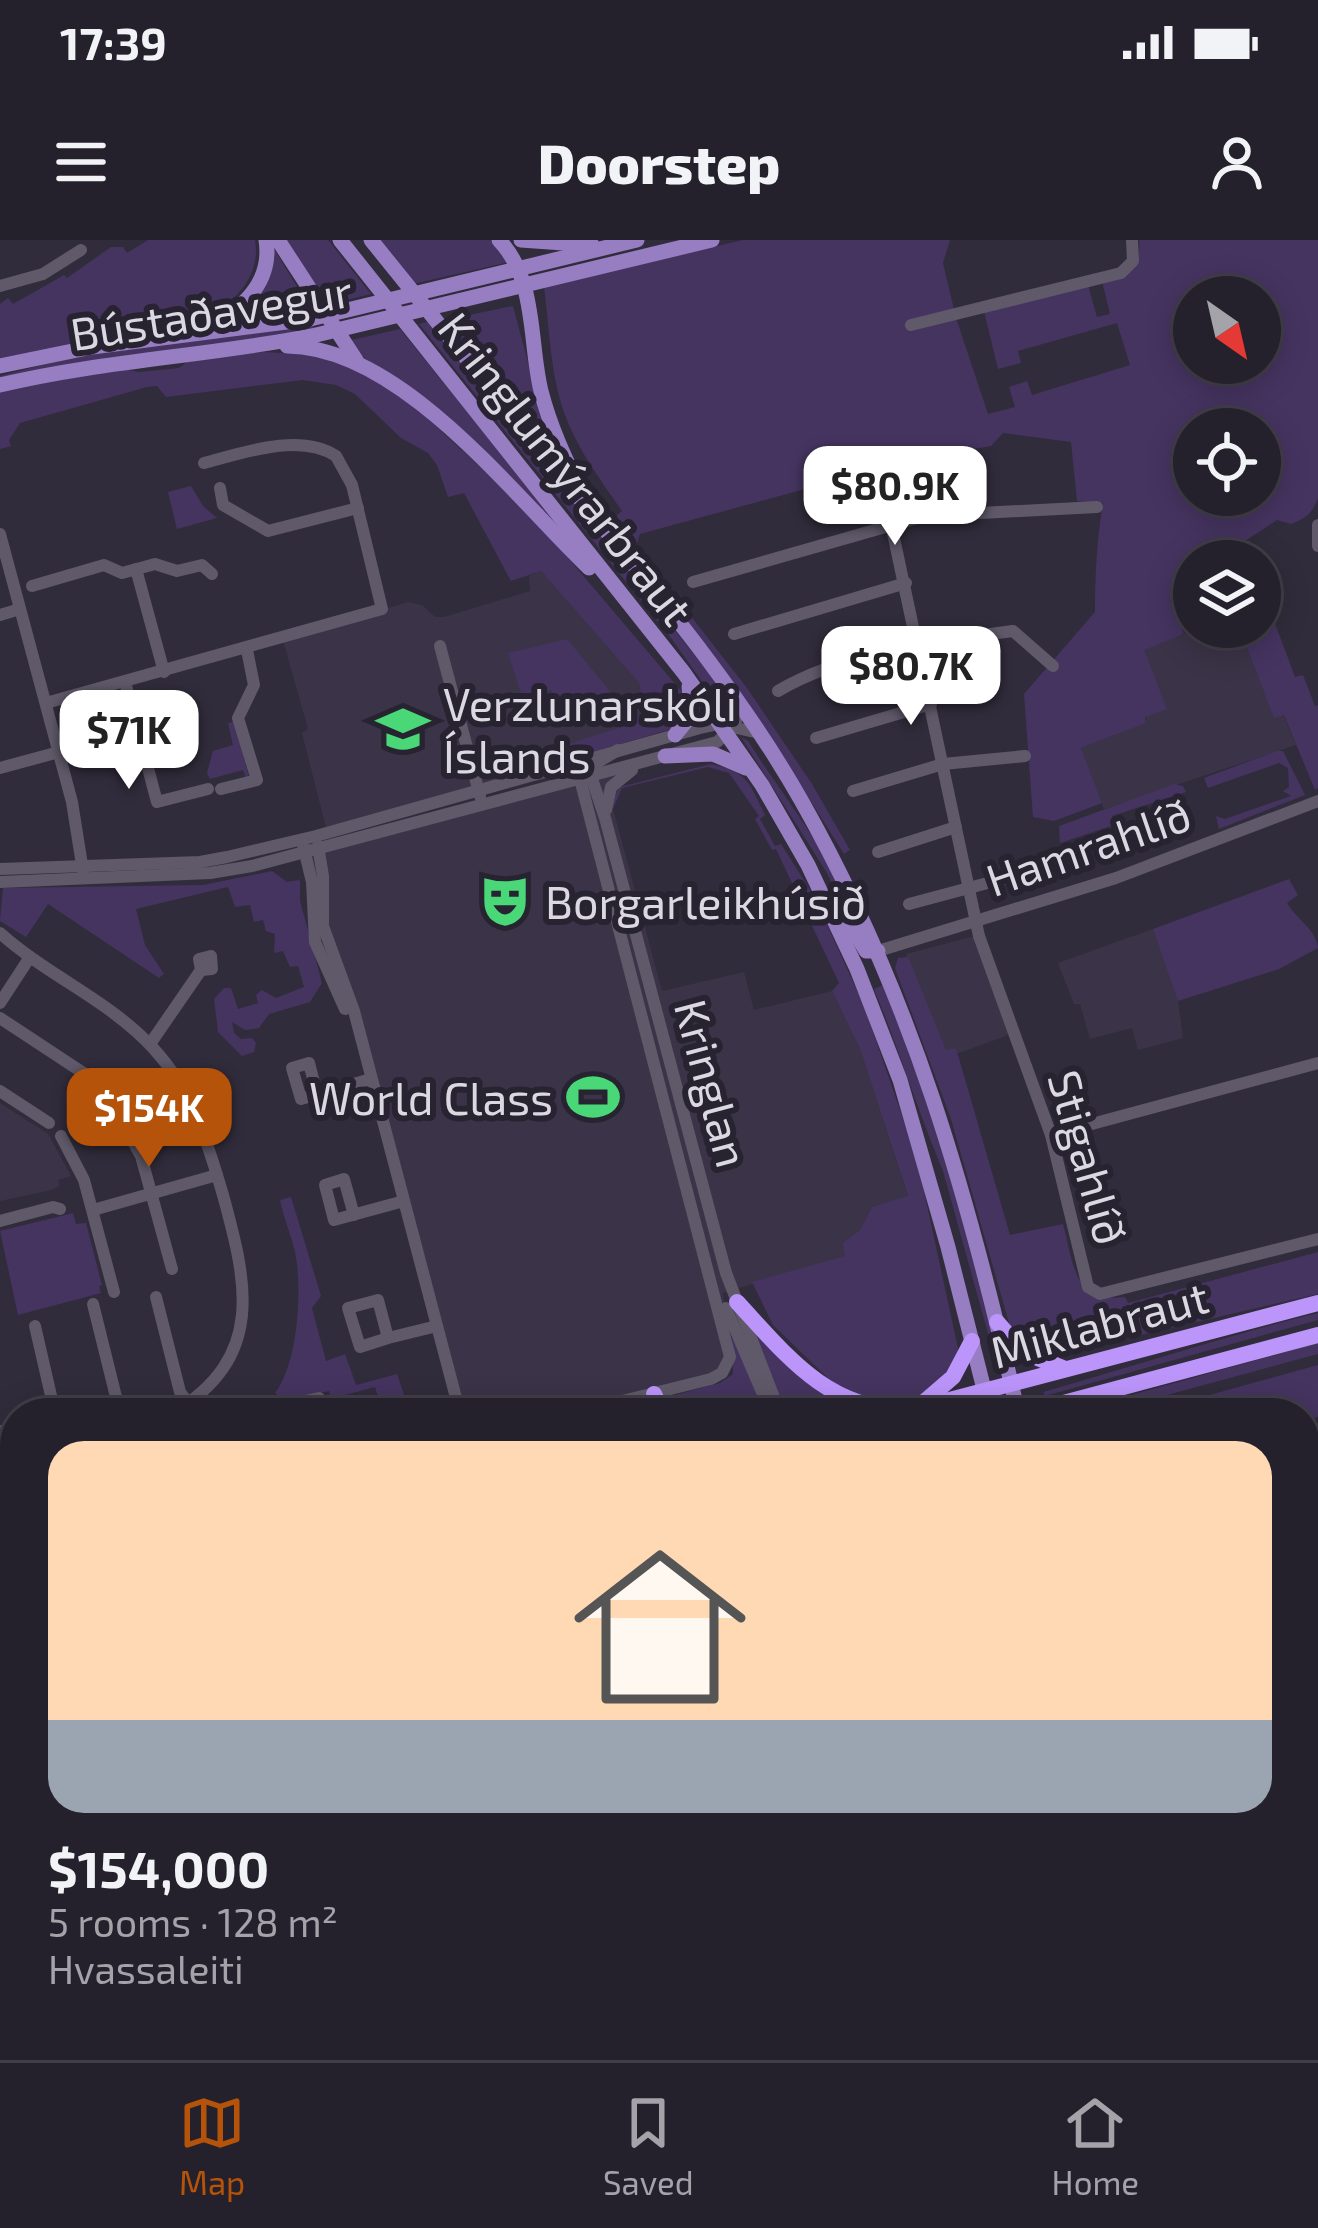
<!DOCTYPE html>
<meta charset="utf-8">
<style>
:root{--surface:#25212c;--page:#312e38;--text:#f1f3f6;--muted:#a3a3a9;--line:#423e48;--accent:#b45309}
body{margin:0;font-family:"Exo 2",sans-serif;background:var(--page);color:var(--text);height:100vh;display:flex;flex-direction:column;font-size:45px;white-space:nowrap}
*{box-sizing:border-box;margin:0}
p{font-size:39px;color:var(--muted)}
.icon{flex:none;width:66px;height:66px;fill:none;stroke:currentColor;stroke-width:2;stroke-linecap:round;stroke-linejoin:round}
.map{position:relative;flex:1;overflow:hidden}
.drawer{position:absolute;left:0px;top:1158px;width:1320px;height:663px;display:flex;flex-direction:column;background:var(--surface);border-radius:48px 48px 0 0;box-shadow:0 6px 30px #0003,0 0 0 3px var(--line)}
.drawer>*{flex:none}
.needle{width:78px;rotate:146deg}
.tools{position:absolute;left:1173px;top:36px;display:grid;gap:24px}
.tools a{display:grid;place-items:center;width:108px;height:108px;border-radius:50%;background:var(--surface);box-shadow:0 6px 30px #0003,0 0 0 3px var(--line);font-size:60px}
.price{position:absolute;translate:-50% -102px;padding:0 27px;border-radius:24px;background:#fff;color:#222;font-size:39px;line-height:78px;filter:drop-shadow(0 3px 6px #0008)}
.price::after{content:'';position:absolute;left:50%;top:72px;width:36px;height:27px;margin-left:-18px;background:inherit;clip-path:polygon(0 0,100% 0,50% 100%)}
.price.selected{background:var(--accent);color:#fff}
ul{padding:0;list-style:none}
li{display:grid;align-content:center;gap:24px;height:636px;padding:0 48px}
li+li{border-top:3px solid var(--line)}
li span{display:grid;place-items:center;height:372px;border-radius:36px;color:#555}
li>.icon{margin-inline-start:auto}
span .icon{width:216px;height:216px;fill:#fffc;stroke-width:1}
li b{font-size:51px}
.status{display:flex;justify-content:space-between;align-items:center;height:84px;padding:0 60px;background:var(--surface);direction:ltr}
.status svg{height:33px;fill:currentColor}
header{display:flex;justify-content:space-between;align-items:center;height:156px;padding:0 48px;background:var(--surface);font-size:54px;font-weight:800}
.tab-bar{display:flex;justify-content:space-around;align-items:center;height:168px;border-top:3px solid var(--line);background:var(--surface);font-size:33px;color:var(--muted)}
.tab-bar a{display:grid;justify-items:center;gap:6px}
.tab-bar .selected{color:var(--accent)}
.map>svg:first-child{display:block}
.built{fill:#3b3448}
.green{fill:#453460;fill-rule:evenodd}
.lines{fill:none;stroke-linecap:round;stroke-linejoin:round}
.minor{stroke:#5f5969;stroke-width:12}
.major{stroke:#977dc1;stroke-width:15}
.highway{stroke:#bc95fb;stroke-width:16}
.labels{text-anchor:middle;dominant-baseline:central;stroke-width:12;stroke-linejoin:round;paint-order:stroke}
.street-label{font-size:45px;fill:#dbd8e2;stroke:#272330}
.poi-label{font-size:45px;fill:#dbd8e2;stroke:#272330;text-anchor:start}
</style>
<div class="status"><b>17:39</b><svg viewBox="0 0 49 12"><path d="M0 12V9h3v3zM5 12V6h3v6zM10 12V3h3v9zM15 12V0h3v12zM26 1h20v11H26zM47 4h2v5h-2z"/></svg></div>
<header><svg class="icon" aria-label="menu" viewBox="0 0 24 24"><path d="M4 6h16M4 12h16M4 18h16"/></svg>Doorstep<svg class="icon" aria-label="person" viewBox="0 0 24 24"><circle cx="12" cy="8" r="4"/><path d="M4 21q1-7 8-7t8 7"/></svg></header>
<div class="map">
<svg width="1318" height="1820" viewBox="0 0 1318 1820">
<rect width="100%" height="100%" fill="#312c3b"/>
<!-- built -->
<g class="built">
<polygon points="541,331 639,443 643,468 635,483 569,508 562,514 564,534 328,595 302,493 308,489 283,400 408,362 422,365 435,377 444,377 530,351 529,336"/>
<polygon points="1203,387 1239,387 1274,477 1283,474 1296,505 1104,569 1081,508 1146,483 1144,409"/>
<polygon points="615,525 620,547 613,559 613,569 662,751 744,732 754,770 832,751 860,809 908,957 872,967 860,990 844,1003 846,1016 723,1053 730,1116 721,1132 577,1173 461,1173 355,789 322,703 310,607"/>
<polygon points="1153,689 1177,754 1183,798 1138,810 1132,788 1090,799 1080,764 1074,764 1058,723"/>
<polygon points="975,696 1011,794 948,817 906,714"/>
<polygon points="0,863 48,894 71,936 58,940 59,946 51,950 0,961"/>
<polygon points="15,1634 15,1751 0,1724 0,1638"/>
</g>
<!-- green -->
<g class="green">
<path d="M 148,0 L 255,0 C 262,38 231,66 200,82 L 0,118 L 0,64 L 8,58 L 13,64 L 64,35 L 67,38 L 111,7 L 123,7 L 127,13 Z"/>
<polygon points="286,0 328,0 371,54 326,65"/>
<polygon points="377,0 490,0 509,22 413,44"/>
<path d="M 743,0 L 950,0 L 943,23 L 956,78 L 988,174 L 1015,167 L 1009,147 L 1027,141 L 1032,155 L 1130,125 L 1117,83 L 1018,111 L 1021,123 L 998,129 L 984,71 L 1088,45 L 1097,77 L 1110,74 L 1102,41 C 1126,33 1142,29 1139,0 L 1318,0 L 1318,258 C 1312,274 1306,278 1291,284 L 1277,280 L 1242,303 L 1253,321 L 1194,321 L 1194,352 L 1170,361 L 1184,394 L 1144,410 L 1167,469 L 1145,477 L 1146,483 L 1081,508 L 1102,563 L 1054,581 L 1033,577 L 1024,454 L 1095,372 C 1095,335 1097,298 1103,263 L 1077,261 L 1071,202 L 1003,193 L 991,206 L 924,218 L 927,271 L 883,282 L 871,231 L 640,294 L 636,306 L 747,448 L 812,544 L 850,610 L 844,614 L 800,544 L 608,283 L 622,271 C 602,242 580,213 567,180 C 550,138 550,91 544,47 ZM 1194,57 L 1260,57 L 1260,123 L 1194,123 ZM 1194,189 L 1260,189 L 1260,255 L 1194,255 Z"/>
<polygon points="271,4 313,73 220,86 234,77"/>
<polygon points="513,66 542,175 571,240 445,80"/>
<polygon points="430,81 734,465 730,481 671,398 419,84"/>
<path d="M 312,84 L 316,89 C 211,108 104,115 0,140 L 0,136 L 72,117 Z"/>
<polygon points="400,89 579,310 356,115 347,101"/>
<polygon points="263,112 322,115 399,152 530,273 687,458 689,466 674,488 561,522 568,504 635,483 643,468 639,443 541,331 511,341 464,253 448,257 437,225 428,213 401,198 355,154 336,145 303,140 166,157 157,146 147,147 20,183 9,200 11,206 0,209 0,149 124,129 139,132 179,128 192,118"/>
<polygon points="191,246 203,266 217,278 177,289 168,252"/>
<polygon points="1267,362 1295,437 1303,435 1315,466 1318,465 1318,548 1315,550 1284,475 1274,478 1239,387 1260,387 1260,364"/>
<polygon points="567,399 617,460 558,476 552,450 531,456 521,453 508,413"/>
<polygon points="234,482 249,537 246,538 243,530 210,539 207,533 213,511 233,505 228,483"/>
<path d="M 741,497 L 748,501 C 785,560 837,619 854,687 L 827,633 Z"/>
<polygon points="1277,511 1283,511 1305,555 1219,589 1216,576 1225,579 1291,556 1283,551 1289,547 1288,528 1279,523 1208,548 1204,538"/>
<path d="M 711,524 C 748,532 749,542 765,575 L 760,579 L 775,606 L 781,604 L 814,656 L 864,766 L 917,919 L 959,1113 L 952,1132 L 917,1158 L 903,1163 L 870,1163 L 833,1143 L 773,1085 L 752,1042 L 845,1016 L 843,1003 L 860,990 L 872,967 L 908,956 L 860,809 L 832,751 L 839,743 L 776,609 L 772,610 L 755,579 L 759,576 L 729,533 L 708,527 L 622,548 L 613,569 L 613,559 L 620,547 Z"/>
<polygon points="1174,544 1183,546 1186,552 1112,576 1114,585 1060,603 1059,586"/>
<polygon points="272,631 287,642 300,640 300,661 322,743 310,762 269,774 259,788 245,790 232,782 234,793 241,799 252,798 256,803 254,812 242,816 218,792 214,759 224,748 231,748 238,769 258,763 256,755 262,750 276,758 304,747 298,726 290,727 283,711 274,713 275,694 266,691 263,680 254,682 250,665 235,667 228,647 136,669 145,705 164,734 159,738 48,664 26,697 0,681 3,648 203,645"/>
<path d="M 1289,639 L 1298,655 L 1287,663 C 1297,680 1316,689 1318,708 L 1279,729 L 1178,761 L 1153,689 Z"/>
<path d="M 908,717 L 946,810 L 956,808 L 1010,995 L 1063,984 C 1074,1024 1073,1064 1125,1057 L 1128,1063 L 1318,1012 L 1318,1054 L 1058,1114 L 1035,1112 L 1011,1090 L 951,879 L 895,728 L 898,718 Z"/>
<path d="M 883,745 C 934,864 965,989 997,1114 L 994,1115 L 943,931 C 918,872 899,809 874,749 Z"/>
<path d="M 291,957 L 321,1056 L 312,1068 L 326,1121 L 345,1114 L 356,1145 L 397,1134 L 410,1173 L 383,1173 L 375,1147 L 330,1159 L 329,1151 L 286,1161 L 275,1153 C 297,1124 301,1060 297,1024 C 295,1003 284,981 280,960 Z"/>
<polygon points="73,973 76,984 86,983 102,1045 99,1046 101,1053 18,1075 0,991"/>
<path d="M 1318,1073 L 1318,1080 L 1045,1156 L 1043,1152 C 1135,1126 1225,1096 1318,1073 Z"/>
<polygon points="750,1084 844,1166 818,1173 786,1173"/>
<polygon points="732,1092 765,1173 675,1173 671,1162 675,1155 720,1143 733,1134"/>
<polygon points="1318,1103 1318,1114 1101,1173 1067,1173"/>
<polygon points="1318,1125 1318,1177 1305,1181 1305,1173 1144,1173"/>
<polygon points="1318,1404 1318,1562 1309,1565 1305,1549 1305,1424"/>
<polygon points="15,1451 15,1611 0,1614 0,1456"/>
</g>
<g class="lines">
<!-- minor -->
<g class="minor">
<polyline points="0,46 43,34 81,10"/>
<polyline points="911,85 1121,33 1133,21 1132,0"/>
<polyline points="220,248 223,265 268,291 358,268"/>
<polyline points="891,284 979,696 1051,895 1088,1047 1100,1054 1318,999"/>
<polyline points="1318,285 1318,306"/>
<polyline points="0,294 72,562 83,631"/>
<polyline points="136,329 164,432"/>
<polyline points="693,342 924,276 1097,267"/>
<polyline points="32,346 104,325 122,333 155,324 177,331 202,325 212,334"/>
<polyline points="0,375 20,369"/>
<polyline points="734,394 906,343"/>
<polyline points="440,406 480,556"/>
<polyline points="125,442 157,562 208,549"/>
<path d="M 778,451 C 846,411 935,402 1013,391 L 1053,426"/>
<path d="M 46,463 L 382,369 L 352,245 L 336,216 C 300,192 242,213 204,223"/>
<polyline points="816,498 931,464"/>
<polyline points="0,528 59,512"/>
<polyline points="587,533 591,536 605,578 726,1033 780,1173"/>
<polyline points="221,549 257,540 238,478 254,445 247,410"/>
<polyline points="853,551 943,524 1025,516"/>
<polyline points="606,570 611,547 632,530"/>
<polyline points="303,605 312,642 315,702 345,769"/>
<polyline points="318,606 323,636 323,686 354,771 460,1173"/>
<polyline points="878,612 956,587"/>
<polyline points="0,629 200,622 227,617 316,596 700,488 719,484 759,493"/>
<polyline points="0,642 210,633 252,626 717,502 735,486 739,464"/>
<polyline points="909,664 1040,629"/>
<path d="M 0,693 C 48,736 110,761 153,808 C 193,851 207,901 223,955 C 247,1043 266,1117 173,1173"/>
<polyline points="878,711 1116,638 1318,561"/>
<polyline points="0,763 30,717"/>
<polyline points="0,778 88,836"/>
<polyline points="150,804 201,730 212,729 211,716 199,719 201,730"/>
<polyline points="0,851 49,883"/>
<polyline points="105,852 141,916 172,1029"/>
<polyline points="317,854 309,823 292,828 301,859 371,839"/>
<polyline points="1051,895 1318,823"/>
<polyline points="61,896 84,940 114,1052"/>
<polyline points="93,970 217,935"/>
<polyline points="354,975 344,939 325,945 334,980 404,961"/>
<polyline points="0,981 53,967 60,969"/>
<polyline points="156,1057 180,1152 195,1173"/>
<polyline points="93,1064 120,1173"/>
<polyline points="726,1068 771,1173"/>
<polyline points="35,1086 55,1173"/>
<polyline points="388,1098 360,1107 348,1068 378,1060 388,1098 437,1086"/>
<polyline points="249,1173 319,1158"/>
<polyline points="574,1173 711,1139 722,1133 730,1117 580,539 593,525 618,510"/>
<polyline points="0,1191 7,1219"/>
<polyline points="1305,1605 1318,1663"/>
<polyline points="0,1625 15,1621"/>
<polyline points="0,1743 15,1767"/>
<polyline points="0,1787 26,1820"/>
<polyline points="1305,1788 1318,1784"/>
<polyline points="49,1806 63,1820"/>
<polyline points="993,1806 996,1820"/>
<polyline points="1226,1806 1233,1806"/>
<polyline points="464,1820 478,1806"/>
<polyline points="614,1820 627,1806"/>
<polyline points="761,1820 775,1806"/>
<polyline points="865,1820 895,1806"/>
</g>
<!-- major -->
<g class="major">
<polyline points="278,0 356,120"/>
<polyline points="340,0 684,433 762,545 808,625 857,729 900,840 948,1007 990,1173"/>
<path d="M 371,0 C 445,92 519,183 593,275 C 667,366 743,458 801,560 C 913,758 968,954 1018,1173"/>
<path d="M 499,0 C 537,40 529,102 541,151 C 550,186 564,216 579,247"/>
<polyline points="521,0 592,5"/>
<path d="M 205,89 C 240,71 273,44 266,0"/>
<path d="M 287,106 C 401,107 512,254 589,328"/>
<polyline points="0,126 92,107 310,79 637,0"/>
<path d="M 0,145 C 105,120 211,116 316,95 L 712,0"/>
<polyline points="675,495 692,474 689,447"/>
<polyline points="665,516 713,514 746,528"/>
<polyline points="830,669 844,674 866,711 878,711"/>
<polyline points="1152,1806 1155,1820"/>
<polyline points="1177,1806 1180,1820"/>
</g>
<!-- highway -->
<g class="highway">
<path d="M 737,1062 C 788,1117 826,1168 906,1171"/>
<polyline points="997,1082 1023,1112 1065,1129"/>
<polyline points="654,1154 663,1173"/>
<polyline points="924,1162 953,1137 972,1101"/>
<polyline points="900,1173 1318,1063"/>
<polyline points="1026,1173 1318,1095"/>
<polyline points="0,1412 15,1408"/>
<polyline points="0,1443 15,1439"/>
</g>
</g>
<!-- icons -->
<defs>
<g id="university-bare" transform="scale(4.14)"><path d="M0-5L7-2L0 1L-7-2ZM-4 1L0 2.5L4 1V4Q0 6-4 4Z" fill="#4ad778" stroke="#272330" stroke-width="2.5" paint-order="stroke"/></g>
<g id="theatre-bare" transform="scale(4.14)"><path d="M-5-5.5Q0-4 5-5.5V0Q5 5 0 6Q-5 5-5 0ZM-3.3-2.5H-1v1.5H-3.3ZM1-2.5H3.3v1.5H1ZM-2.8 1Q0 5.5 2.8 1Z" fill="#4ad778" stroke="#272330" stroke-width="2.5" paint-order="stroke"/></g>
<g id="stadium-bare" transform="scale(4.14)"><path d="M0-5a6.5 5 0 1 0 0 10a6.5 5 0 1 0 0-10ZM-3.5-1.8h7v3.6h-7Z" fill="#4ad778" stroke="#272330" stroke-width="2.5" paint-order="stroke"/></g>
</defs>
<g fill-rule="evenodd">
<use href="#university-bare" x="403" y="489"/>
<use href="#theatre-bare" x="505" y="661"/>
<use href="#stadium-bare" x="593" y="857"/>
</g>
<g class="labels">
<!-- street labels -->
<g class="street-label">
<text transform="translate(211 71) rotate(-9)">Bústaðavegur</text>
<text transform="translate(567 228) rotate(52)">Kringlumýrarbraut</text>
<text transform="translate(1088 606) rotate(-19)">Hamrahlíð</text>
<text transform="translate(713 843) rotate(75)">Kringlan</text>
<text transform="translate(1089 917) rotate(74)">Stigahlíð</text>
<text transform="translate(1099 1083) rotate(-15)">Miklabraut</text>
</g>
<!-- poi labels -->
<g class="poi-label">
<text x="443" y="463">Verzlunarskóli<tspan x="443" dy="52">Íslands</tspan></text>
<text x="545" y="661">Borgarleikhúsið</text>
<text x="553" y="857" text-anchor="end">World Class</text>
</g>
</g>
</svg>
<div class="tools">
<a><svg class="needle" viewBox="-14 -14 28 28"><path d="M0-13l5 13h-10z" fill="#e53935"/><path d="M0 13l5-13h-10z" fill="#a3a3a9"/></svg></a>
<a><svg class="icon" aria-label="locate" viewBox="0 0 24 24"><circle cx="12" cy="12" r="6"/><path d="M12 2v4M12 18v4M2 12h4M18 12h4"/></svg></a>
<a><svg class="icon" aria-label="layers" viewBox="0 0 24 24"><path d="M12 4l9 5-9 5-9-5zM3 14l9 5 9-5"/></svg></a>
</div>
<b class="price" style="left:895px;top:308px">$80.9K</b>
<b class="price" style="left:911px;top:488px">$80.7K</b>
<b class="price" style="left:129px;top:552px">$71K</b>
<b class="price selected" style="left:149px;top:930px">$154K</b>
<section class="drawer">
<ul>
<li><span style="background:linear-gradient(#ffd9b3 75%,#9aa5b1 0)"><svg class="icon" aria-label="home" viewBox="0 0 24 24"><path d="M3 11l9-7 9 7M6 9v11h12V9"/></svg></span><div><b>$154,000</b><p>5 rooms · 128 m²</p><p>Hvassaleiti</p></div></li>
</ul>
</section>
</div>
<nav class="tab-bar">
<a class="selected"><svg class="icon" aria-label="map" viewBox="0 0 24 24"><path d="M3 6l6-2 6 2 6-2v14l-6 2-6-2-6 2zM9 4v14M15 6v14"/></svg>Map</a>
<a><svg class="icon" aria-label="saved" viewBox="0 0 24 24"><path d="M7 4h10v16l-5-4-5 4z"/></svg>Saved</a>
<a><svg class="icon" aria-label="home" viewBox="0 0 24 24"><path d="M3 11l9-7 9 7M6 9v11h12V9"/></svg>Home</a>
</nav>
